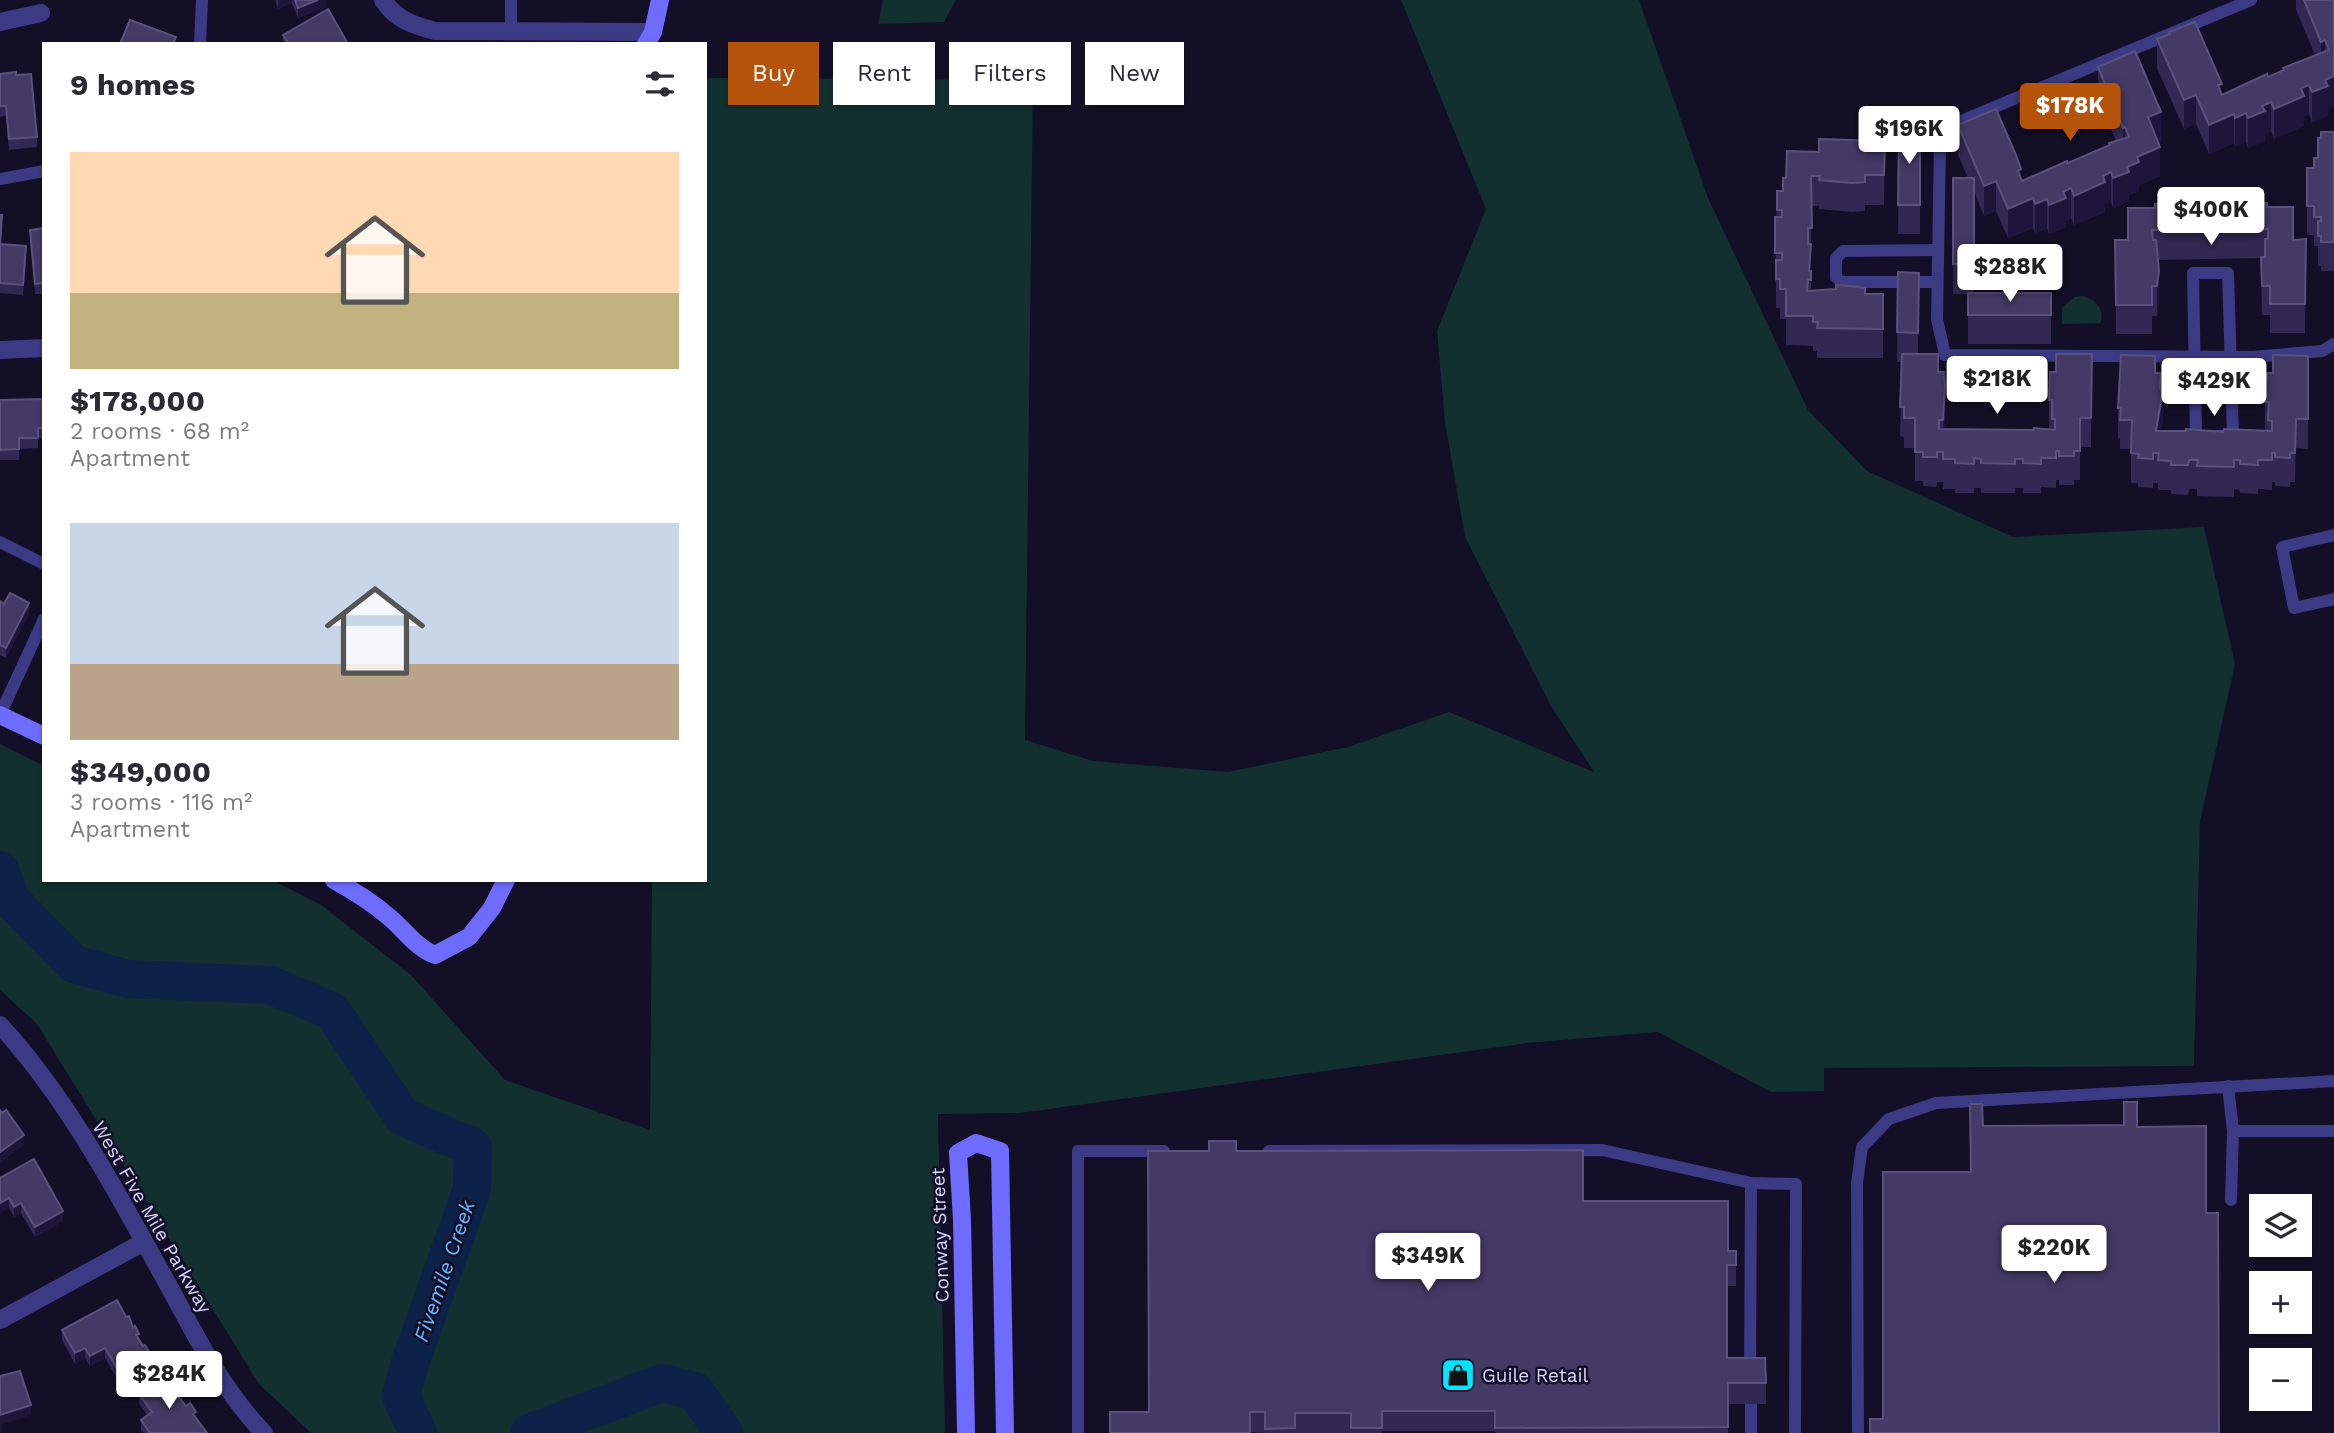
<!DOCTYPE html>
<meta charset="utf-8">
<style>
:root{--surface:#fff;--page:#f2f2f3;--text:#2b2b33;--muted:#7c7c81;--accent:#b45309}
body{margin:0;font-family:"Work Sans",sans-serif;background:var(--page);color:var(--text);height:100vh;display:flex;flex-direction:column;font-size:26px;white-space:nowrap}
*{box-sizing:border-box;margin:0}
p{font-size:23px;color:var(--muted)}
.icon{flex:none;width:38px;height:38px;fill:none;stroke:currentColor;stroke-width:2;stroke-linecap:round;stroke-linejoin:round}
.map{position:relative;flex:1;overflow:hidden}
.drawer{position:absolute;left:42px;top:42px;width:665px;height:840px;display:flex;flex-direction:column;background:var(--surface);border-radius:0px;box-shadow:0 2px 5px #0004}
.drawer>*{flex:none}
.banner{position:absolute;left:728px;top:42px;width:665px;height:63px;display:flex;gap:14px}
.controls{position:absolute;left:2249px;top:1194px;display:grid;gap:14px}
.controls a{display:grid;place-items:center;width:63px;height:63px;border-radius:0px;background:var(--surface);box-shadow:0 2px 5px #0004;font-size:35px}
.price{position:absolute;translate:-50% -60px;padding:0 16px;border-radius:7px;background:#fff;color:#222;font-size:23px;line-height:46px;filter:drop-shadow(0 2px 4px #0008)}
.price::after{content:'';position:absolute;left:50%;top:42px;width:21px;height:16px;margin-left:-10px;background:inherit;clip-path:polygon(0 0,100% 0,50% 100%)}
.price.selected{background:var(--accent);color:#fff}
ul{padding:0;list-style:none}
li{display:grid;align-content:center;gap:14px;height:371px;padding:0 28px}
li span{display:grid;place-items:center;height:217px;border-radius:0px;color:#555}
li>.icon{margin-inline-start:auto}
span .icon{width:126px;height:126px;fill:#fffc;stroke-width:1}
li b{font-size:30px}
h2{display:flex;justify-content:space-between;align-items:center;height:84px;padding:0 28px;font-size:30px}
.pill{padding:0 24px;border-radius:0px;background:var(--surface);box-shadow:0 2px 5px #0004;font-size:24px;line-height:63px}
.pill.selected{background:var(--accent);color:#fff}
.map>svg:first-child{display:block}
.green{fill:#12302f}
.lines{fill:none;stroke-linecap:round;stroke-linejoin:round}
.river{stroke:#0c2248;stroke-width:38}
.lane{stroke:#3d3a85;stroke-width:12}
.street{stroke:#3d3a85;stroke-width:18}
.secondary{stroke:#6f6bff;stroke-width:18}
.wall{fill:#312854}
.shaded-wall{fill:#1d163a}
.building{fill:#433a66;stroke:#5a527e;stroke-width:2}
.labels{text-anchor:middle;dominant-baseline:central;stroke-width:5;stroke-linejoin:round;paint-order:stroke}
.street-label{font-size:19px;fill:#d9d4ff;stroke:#130f26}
.poi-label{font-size:19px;fill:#d9d4ff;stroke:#130f26;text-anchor:start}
.water-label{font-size:21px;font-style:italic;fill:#62b6ff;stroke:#130f26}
</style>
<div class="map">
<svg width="2334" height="1433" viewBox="0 0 2334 1433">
<rect width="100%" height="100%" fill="#130f26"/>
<!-- green -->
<g class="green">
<polygon points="883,0 956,0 944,22 878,24"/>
<polygon points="1401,0 1639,0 1708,198 1808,410 1867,471 2013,537 2204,527 2235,664 2200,821 2194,1066 1824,1068 1824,1091 1771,1092 1658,1032 1527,1043 1020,1113 938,1114 945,1433 311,1433 259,1384 37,1024 0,990 0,744 44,766 44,880 272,880 321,905 411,975 505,1080 650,1130 652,880 705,880 705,78 1033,80 1025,740 1093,761 1228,772 1348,747 1449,712 1594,772 1551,706 1465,537 1445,422 1437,331 1486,209"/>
<path d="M 2082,296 C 2095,299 2106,309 2100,323 L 2062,324 L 2062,307 L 2075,297 Z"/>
</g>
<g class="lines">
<!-- river -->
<g class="river">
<polyline points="0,870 11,900 74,964 128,979 270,985 332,1011 403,1117 473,1147 472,1189 410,1363 401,1396 418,1433"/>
<polyline points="529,1433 662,1383 695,1391 724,1433"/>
</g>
<!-- lane -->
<g class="lane">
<polyline points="511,0 511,31"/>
<polyline points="2251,0 1954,124 1940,144 1937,319 1945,355 2252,357 2322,351 2334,344"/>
<polyline points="200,44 202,0"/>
<polyline points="0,179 44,171"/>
<polygon points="2193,273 2228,273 2233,436 2196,436"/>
<polyline points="1937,282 1842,282 1836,277 1836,258 1843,251 1938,250"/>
<polyline points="2334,535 2282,547 2294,608 2334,599"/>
<polyline points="0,542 44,564"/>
<polyline points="0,715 44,619"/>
<polyline points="2228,1086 2233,1131 2334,1131"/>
<polyline points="1269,1151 1602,1150 1751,1183 1796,1184 1795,1433"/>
<polyline points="2231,1200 2233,1131"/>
<polyline points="1750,1374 1751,1183"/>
<polyline points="1751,1404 1751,1433"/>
<polyline points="1078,1433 1078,1151 1164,1151"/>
<polyline points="1858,1433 1857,1183 1862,1147 1889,1119 1936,1103 2334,1081"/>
</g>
<!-- street -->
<g class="street">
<path d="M 383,0 C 396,20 413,25 435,31 L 653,32"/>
<polyline points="0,22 41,13"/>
<polyline points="0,350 44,348"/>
<path d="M 0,1025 C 71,1102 120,1199 171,1290 C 198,1340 224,1392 264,1433"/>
<polyline points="0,1320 144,1242"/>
</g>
<!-- secondary -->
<g class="secondary">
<polyline points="646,44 653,32 660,0"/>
<polyline points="0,715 44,736"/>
<path d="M 334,880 C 354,891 372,902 389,917 C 405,930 415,947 435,955 L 469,937 L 492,908 L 506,880"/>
<polyline points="966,1433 962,1220 958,1153 976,1143 1000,1151 1005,1433"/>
</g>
</g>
<!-- wall -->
<g class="wall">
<polygon points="275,0 326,0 326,7 298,18 292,3 278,9"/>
<polygon points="2296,0 2334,0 2328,115 2312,122 2309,114 2304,116 2304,126 2274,139 2271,131 2265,134 2265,141 2248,148 2246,142 2235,147 2234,143 2209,154 2196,124 2184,129 2157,68 2157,39 2169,34 2169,32 2222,95 2268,77 2283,70 2283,68 2315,55 2296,10"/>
<polygon points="283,35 348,44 283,44"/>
<polygon points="2098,67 2161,142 2159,142 2160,176 2139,185 2139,191 2129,195 2129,201 2113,208 2111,202 2105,204 2105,212 2074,225 2071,218 2066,220 2066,227 2049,234 2047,228 2035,233 2033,228 2008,238 1996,211 1984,216 1974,191 1974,293 2051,293 2051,344 1968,344 1968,294 1953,294 1953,178 1968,178 1958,155 1958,125 2021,178 2022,181 2068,163 2109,145 2116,141 2098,96"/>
<polygon points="0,74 37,137 37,147 9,150 6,116 0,117"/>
<polygon points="1899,125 1920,126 1920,234 1898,234"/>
<polygon points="2334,132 2334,271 2321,271 2321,266 2318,266 2318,246 2314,246 2314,235 2307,235 2307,168 2314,168 2318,158 2321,138"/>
<polygon points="1885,141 1884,205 1865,205 1865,211 1852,212 1819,209 1819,206 1811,206 1811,291 1883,294 1883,358 1817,358 1817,351 1813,351 1813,346 1786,345 1786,319 1780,319 1780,308 1776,308 1776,282 1775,282 1777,191 1783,191 1786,178 1819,152"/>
<polygon points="2267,207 2293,240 2306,239 2305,333 2270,333 2270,315 2262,315 2261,258 2158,260 2159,300 2157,316 2152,316 2152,334 2116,334 2115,240 2128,240 2128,208"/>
<polygon points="0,215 2,225 1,244 26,256 23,295 0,293"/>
<polygon points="44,228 44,294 35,294 30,230"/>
<polygon points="1898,272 1919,273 1918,354 1938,372 1945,416 1944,429 2049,429 2049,400 2056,372 2092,354 2091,447 2080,447 2080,480 2074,480 2074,485 2059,485 2059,480 2056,480 2056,488 2041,487 2041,493 2023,493 2023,488 2015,488 2015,493 1981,493 1981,488 1974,488 1974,493 1955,493 1955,489 1943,489 1943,482 1937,482 1937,487 1923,486 1923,481 1915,481 1915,448 1904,448 1904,437 1900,436 1902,362 1897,362"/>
<polygon points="2308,356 2308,449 2296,448 2295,482 2290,482 2290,487 2275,486 2275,482 2272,482 2272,490 2258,489 2258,494 2240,493 2240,490 2234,489 2234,497 2197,496 2197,489 2189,489 2188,495 2171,494 2171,490 2158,490 2158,483 2153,483 2153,488 2138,487 2138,483 2131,483 2131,449 2120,449 2120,438 2118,438 2118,408 2155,373 2161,389 2163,418 2161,431 2265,431 2265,402 2273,373"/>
<polygon points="44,399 44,438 38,438 38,448 19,449 19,460 0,460 0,400"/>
<polygon points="0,601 29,614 6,658 0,655"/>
<polygon points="1236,1151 1583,1201 1728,1251 1736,1251 1736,1286 1727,1286 1727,1358 1766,1383 1766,1404 1728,1404 1728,1433 1495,1433 1495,1431 1382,1431 1382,1433 1265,1433 1250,1432 1149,1412"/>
<polygon points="0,1178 63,1221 35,1237 21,1213 14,1217 9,1208 0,1213"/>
<polygon points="133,1328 159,1373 125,1393 105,1358 90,1366 85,1358 75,1364 62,1340 62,1330"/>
<polygon points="139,1394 186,1406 207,1433 143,1433 141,1430 141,1420 147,1415 139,1404"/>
</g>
<!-- shaded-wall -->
<g class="shaded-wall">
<polygon points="278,0 292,0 292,3 278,9"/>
<polygon points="318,0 326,0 326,7 298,18 298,8"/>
<polygon points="2325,40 2325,70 2321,71 2321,42"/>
<polygon points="2334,76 2334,106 2328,108 2328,115 2312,122 2312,92 2325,80"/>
<polygon points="2309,85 2309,114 2304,116 2304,126 2274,139 2274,109 2301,88"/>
<polygon points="2196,95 2196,124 2184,129 2184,100"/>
<polygon points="2271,102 2271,131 2265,134 2265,141 2248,148 2248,118 2262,106"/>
<polygon points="2161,112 2161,142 2148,147 2148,117"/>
<polygon points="2246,113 2246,142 2235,147 2235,118"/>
<polygon points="2234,114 2234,143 2209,154 2209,125"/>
<polygon points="2125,127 2125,156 2123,157 2123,128"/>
<polygon points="2160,147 2160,176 2139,185 2139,191 2129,195 2129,201 2113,208 2113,178 2137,157"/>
<polygon points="2111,172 2111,202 2105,204 2105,212 2074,225 2074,196 2103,176"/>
<polygon points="1996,181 1996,211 1984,216 1984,186"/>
<polygon points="2071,188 2071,218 2066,220 2066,227 2049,234 2049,205 2063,192"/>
<polygon points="2033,198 2033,228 2008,238 2008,209"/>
<polygon points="2047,199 2047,228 2035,233 2035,204"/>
<polygon points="1811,244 1811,274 1809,271"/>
<polygon points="2159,271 2159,300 2157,316 2157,286"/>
<polygon points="1945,386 1945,416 1943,449 1943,420"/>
<polygon points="2163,389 2163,418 2157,453 2156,431"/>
<polygon points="2296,419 2296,448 2295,482 2295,453"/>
<polygon points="29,603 29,614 6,658 6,648"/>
<polygon points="24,1135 24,1145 0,1163 0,1152"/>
<polygon points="9,1198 9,1208 0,1213 0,1203"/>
<polygon points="21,1203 21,1213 14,1217 14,1207"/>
<polygon points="63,1211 63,1221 35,1237 35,1227"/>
<polygon points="85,1348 85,1358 75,1364 75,1353"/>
<polygon points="105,1348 105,1358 90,1366 90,1356"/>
<polygon points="159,1363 159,1373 125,1393 125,1382"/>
<polygon points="31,1405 31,1415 0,1425 2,1424 2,1433 0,1433 0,1415"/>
</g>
<!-- building -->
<g class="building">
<polygon points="295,0 318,0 298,8"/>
<polygon points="2304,0 2334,0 2334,76 2325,80 2328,86 2312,92 2309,85 2301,88 2304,96 2274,109 2271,102 2262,106 2265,111 2248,118 2246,113 2235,118 2234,114 2209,125 2196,95 2184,100 2157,39 2170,34 2169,32 2195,22 2222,84 2218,85 2222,95 2267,74 2268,77 2284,70 2283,68 2329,50 2325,40 2321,42"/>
<polygon points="328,9 348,44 289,44 283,35"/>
<polygon points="130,20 176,37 173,44 120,44"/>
<polygon points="2135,51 2161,112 2148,117 2160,147 2137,157 2139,162 2127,167 2129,172 2113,178 2111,172 2103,176 2105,182 2074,196 2071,188 2063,192 2066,198 2049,205 2047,199 2035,204 2033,198 2008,209 1996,181 1984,186 1958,125 1996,109 2016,155 2021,169 2018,171 2022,181 2067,161 2068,163 2110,145 2109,143 2129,137 2125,127 2123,128 2098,67"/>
<polygon points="16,72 16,75 31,74 37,137 9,139 6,106 0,106 0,74"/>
<polygon points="1899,125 1920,126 1920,205 1898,205"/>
<polygon points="2321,132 2334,132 2334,242 2321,242 2321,236 2318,236 2318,221 2321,221 2321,217 2314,217 2314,206 2307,206 2307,168 2314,168 2314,158 2318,158 2318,138 2321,138"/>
<polygon points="1819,139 1885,141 1884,175 1865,175 1865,182 1852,183 1819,180 1820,176 1811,176 1812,228 1808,228 1808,244 1811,244 1809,271 1811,271 1811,280 1808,280 1807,291 1836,289 1836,285 1851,286 1865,288 1865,294 1883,294 1883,329 1817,328 1818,322 1813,322 1813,316 1786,316 1786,289 1780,289 1780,279 1776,279 1776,260 1782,260 1782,253 1775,253 1775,217 1782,217 1782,210 1777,210 1777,191 1783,191 1783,178 1786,178 1787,151 1819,152"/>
<rect x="1953" y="178" width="21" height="86"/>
<polygon points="2267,203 2267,207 2293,207 2293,240 2306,239 2305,304 2270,304 2270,286 2262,286 2261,257 2265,257 2265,239 2268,239 2268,229 2152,230 2153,240 2156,240 2159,271 2157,286 2152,286 2152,305 2116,305 2115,240 2128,240 2128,208 2155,208 2155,204"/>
<polygon points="0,215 2,215 0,244 26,246 23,285 0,283"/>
<polygon points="44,228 44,283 35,284 30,230"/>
<polygon points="1898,272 1919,273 1918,333 1897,332"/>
<rect x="1968" y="293" width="83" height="22"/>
<polygon points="1902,354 1938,354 1938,372 1944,372 1945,386 1943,420 1939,420 1939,429 2034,430 2034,428 2055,430 2055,419 2052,419 2052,400 2049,400 2050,372 2056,372 2056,354 2092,354 2091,418 2080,418 2080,451 2074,451 2074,456 2059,456 2059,451 2056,451 2056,458 2041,458 2041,464 2023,463 2023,459 2015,459 2015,464 1981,463 1981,459 1974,458 1974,464 1955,463 1955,459 1943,459 1943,452 1937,452 1937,457 1923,457 1923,452 1915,452 1915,418 1904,418 1904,407 1900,407"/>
<polygon points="2121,355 2155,356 2155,373 2161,373 2160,389 2163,389 2156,431 2186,431 2186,429 2223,432 2224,429 2272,431 2272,421 2268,420 2269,402 2265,402 2267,373 2273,373 2273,355 2308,356 2308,419 2296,419 2295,453 2290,453 2290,458 2275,457 2275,453 2272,453 2272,460 2258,460 2258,465 2240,464 2240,460 2234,460 2234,467 2197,466 2198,460 2189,460 2188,465 2171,465 2171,461 2158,460 2159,453 2153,453 2153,459 2138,458 2139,454 2131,453 2132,420 2120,420 2121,408 2118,408"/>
<polygon points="44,399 44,428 38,428 38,438 19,438 19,449 0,450 0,400"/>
<polygon points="10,593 29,603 6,648 0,645 0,601 4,604"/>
<polygon points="2124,1102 2137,1102 2137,1127 2206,1126 2206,1213 2218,1213 2219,1433 1870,1433 1870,1419 1883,1419 1883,1172 1971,1172 1970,1104 1982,1104 1983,1126 2124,1125"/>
<polygon points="0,1110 2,1113 6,1110 24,1135 0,1152"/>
<polygon points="1209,1141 1236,1141 1236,1151 1583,1150 1583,1201 1728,1201 1728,1251 1736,1251 1736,1265 1727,1265 1727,1358 1765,1358 1766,1383 1728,1383 1728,1427 1495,1428 1495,1411 1382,1411 1382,1428 1351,1428 1351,1413 1295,1413 1295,1428 1265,1429 1265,1412 1250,1412 1250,1433 1110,1433 1110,1412 1149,1412 1148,1151 1209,1151"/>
<polygon points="34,1159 63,1211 35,1227 21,1203 14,1207 9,1198 0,1203 0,1178"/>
<polygon points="117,1300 126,1317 129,1316 133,1328 135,1326 139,1334 136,1335 143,1346 145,1345 154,1360 157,1359 159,1363 125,1382 105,1348 90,1356 85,1348 75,1353 62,1330"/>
<polygon points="20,1371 31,1405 0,1415 0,1376"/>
<polygon points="165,1378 186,1406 190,1403 196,1412 193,1414 207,1433 150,1433 141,1420 152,1412 139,1394 159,1379 160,1381"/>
</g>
<!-- icons -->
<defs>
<g id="shop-square" transform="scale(1.75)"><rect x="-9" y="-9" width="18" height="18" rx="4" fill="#00e5ff" stroke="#130f26"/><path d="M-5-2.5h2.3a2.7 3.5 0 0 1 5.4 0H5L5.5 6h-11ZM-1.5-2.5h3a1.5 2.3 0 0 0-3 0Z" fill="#111"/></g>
</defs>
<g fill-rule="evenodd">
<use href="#shop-square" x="1458" y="1375"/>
</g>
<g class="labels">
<!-- street labels -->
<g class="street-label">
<text transform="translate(152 1217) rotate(60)">West Five Mile Parkway</text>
<text transform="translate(940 1235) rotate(-92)">Conway Street</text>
</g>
<!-- poi labels -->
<g class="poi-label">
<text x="1482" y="1375">Guile Retail</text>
</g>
<!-- water labels -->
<g class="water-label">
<text transform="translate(444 1271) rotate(-71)">Fivemile Creek</text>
</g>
</g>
</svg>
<div class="controls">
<a><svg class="icon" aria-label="layers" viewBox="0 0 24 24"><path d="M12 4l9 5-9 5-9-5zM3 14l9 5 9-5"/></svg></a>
<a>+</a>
<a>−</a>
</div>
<b class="price selected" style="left:2070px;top:143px">$178K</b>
<b class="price" style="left:1909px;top:166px">$196K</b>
<b class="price" style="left:2211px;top:247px">$400K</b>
<b class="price" style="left:2010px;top:304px">$288K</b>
<b class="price" style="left:1997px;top:416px">$218K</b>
<b class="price" style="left:2214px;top:418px">$429K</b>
<b class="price" style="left:2054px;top:1285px">$220K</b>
<b class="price" style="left:1428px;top:1293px">$349K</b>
<b class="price" style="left:169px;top:1411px">$284K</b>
<div class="banner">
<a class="pill selected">Buy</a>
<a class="pill">Rent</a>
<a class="pill">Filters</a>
<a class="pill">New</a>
</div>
<section class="drawer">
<h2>9 homes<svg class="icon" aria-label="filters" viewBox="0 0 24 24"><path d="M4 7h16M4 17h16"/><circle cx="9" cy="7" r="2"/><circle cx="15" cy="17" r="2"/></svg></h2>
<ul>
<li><span style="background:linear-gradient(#ffd9b3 65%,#c2b280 0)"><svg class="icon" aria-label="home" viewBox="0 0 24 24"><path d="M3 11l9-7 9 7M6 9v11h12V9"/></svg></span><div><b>$178,000</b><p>2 rooms · 68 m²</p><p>Apartment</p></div></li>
<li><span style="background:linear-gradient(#c9d6e8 65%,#b9a48a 0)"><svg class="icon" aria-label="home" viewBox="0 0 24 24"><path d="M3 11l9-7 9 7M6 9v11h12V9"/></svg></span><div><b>$349,000</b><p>3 rooms · 116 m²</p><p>Apartment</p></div></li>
</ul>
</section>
</div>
